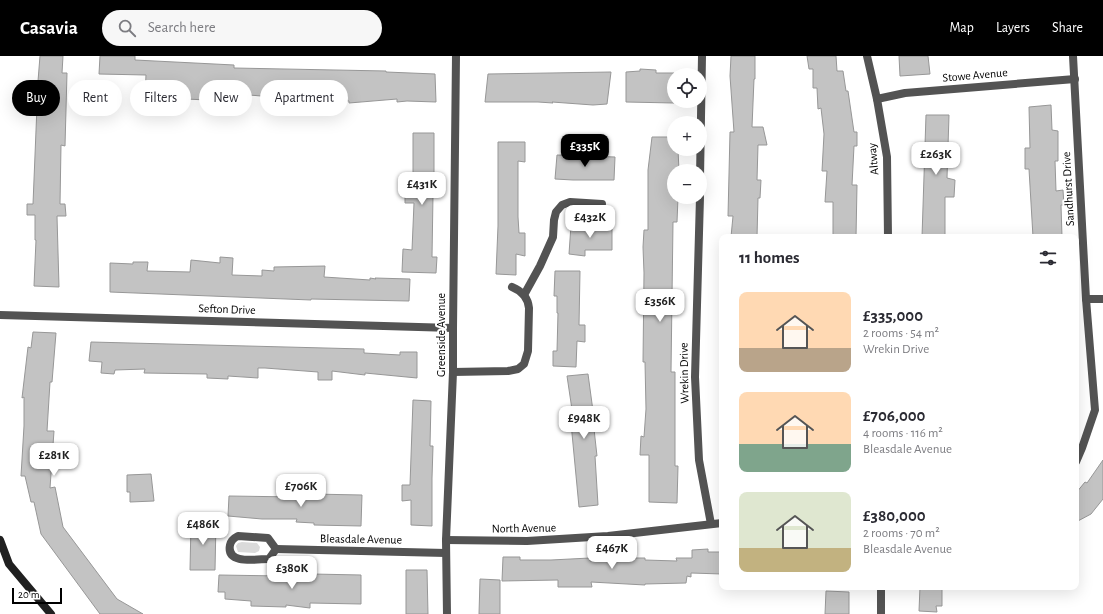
<!DOCTYPE html>
<meta charset="utf-8">
<style>
:root{--surface:#fff;--page:#f7f7f7;--text:#2b2b33;--muted:#7c7c81;--accent:#000}
body{margin:0;font-family:"Alegreya Sans",sans-serif;background:var(--page);color:var(--text);height:100vh;display:flex;flex-direction:column;font-size:15px;white-space:nowrap}
*{box-sizing:border-box;margin:0}
p{font-size:13px;color:var(--muted)}
.icon{flex:none;width:22px;height:22px;fill:none;stroke:currentColor;stroke-width:2;stroke-linecap:round;stroke-linejoin:round}
.map{position:relative;flex:1;overflow:hidden}
.drawer{position:absolute;left:719px;top:178px;width:360px;height:356px;display:flex;flex-direction:column;background:var(--surface);border-radius:8px;box-shadow:0 4px 16px #0002}
.drawer>*{flex:none}
.top-card{position:absolute;left:12px;top:24px;width:380px;height:36px;display:flex;gap:8px}
.tools{position:absolute;left:667px;top:12px;display:grid;gap:8px}
.tools a{display:grid;place-items:center;width:40px;height:40px;border-radius:50%;background:var(--surface);box-shadow:0 4px 16px #0002;font-size:20px}
.scale{position:absolute;left:12px;bottom:10px;width:50px;box-sizing:border-box;padding-left:4px;border:2px solid #000;border-top:0;font-size:11px;line-height:14px;white-space:nowrap;color:#000;-webkit-text-stroke:3px #fff;paint-order:stroke}
.price{position:absolute;translate:-50% -34px;padding:0 9px;border-radius:8px;background:#fff;color:#222;font-size:13px;line-height:26px;filter:drop-shadow(0 1px 2px #0008)}
.price::after{content:'';position:absolute;left:50%;top:24px;width:12px;height:9px;margin-left:-6px;background:inherit;clip-path:polygon(0 0,100% 0,50% 100%)}
.price.on{background:var(--accent);color:#fff}
ul{padding:0;list-style:none}
li{display:flex;align-items:center;gap:12px;height:100px;padding:0 20px}
li span{display:grid;place-items:center;flex:none;width:112px;height:80px;border-radius:8px;color:#555}
li>.icon{margin-inline-start:auto}
span .icon{width:48px;height:48px;fill:#fffc;stroke-width:1}
li b{font-size:17px}
h2{display:flex;justify-content:space-between;align-items:center;height:48px;padding:0 20px;font-size:17px}
.chip{padding:0 14px;border-radius:18px;background:var(--surface);box-shadow:0 4px 16px #0002;font-size:14px;line-height:36px}
.chip.on{background:var(--accent);color:#fff}
header{display:flex;align-items:center;gap:24px;box-sizing:border-box;height:56px;padding:0 20px;background:var(--accent);color:#fff}
header strong{font-size:19px}
nav{display:flex;gap:22px;margin-inline-start:auto;font-size:14px}
.search{width:280px;height:36px;background:var(--page);display:flex;align-items:center;gap:10px;box-sizing:border-box;padding:0 14px;border-radius:22px;color:var(--muted);font-size:15px}
.map>svg:first-child{display:block}
.green{fill:#dadada}
.building{fill:#c3c3c3;stroke:#979797}
.lines{fill:none;stroke-linecap:round;stroke-linejoin:round}
.street{stroke:#535353;stroke-width:8}
.secondary{stroke:#202020;stroke-width:8}
.labels{text-anchor:middle;dominant-baseline:central;stroke-width:4;stroke-linejoin:round;paint-order:stroke}
.street-label{font-size:12px;fill:#000;stroke:#fff}
</style>
<header>
<strong>Casavia</strong>
<div class="search"><svg class="icon" aria-label="search" viewBox="0 0 24 24"><circle cx="10" cy="10" r="6"/><path d="M15 15l6 6"/></svg>Search here</div>
<nav><a>Map</a><a>Layers</a><a>Share</a></nav>
</header>
<div class="map">
<svg width="1103" height="558" viewBox="0 0 1103 558">
<rect width="100%" height="100%" fill="#fff"/>
<!-- green -->
<polygon class="green" points="242,486 257,487 260,491 259,495 255,497 238,496 236,490 238,487"/>
<!-- building -->
<g class="building">
<polygon points="40,0 63,0 62,17 67,17 65,90 61,89 60,148 65,148 66,160 57,160 59,231 34,230 36,184 35,184 35,159 27,159 27,148 33,148 37,50 36,50"/>
<polygon points="100,0 135,0 135,4 234,9 234,12 386,15 386,16 435,18 436,46 407,45 397,46 397,43 349,47 349,45 284,41 284,42 226,37 226,43 207,41 207,44 145,41 146,19 99,18"/>
<polygon points="731,0 755,0 755,23 754,23 752,71 763,71 767,89 758,89 757,124 761,124 760,142 758,142 757,181 731,181 733,160 728,160 730,76 734,76 730,20"/>
<polygon points="807,0 836,0 837,15 843,15 846,35 848,35 854,76 857,76 857,90 854,90 852,129 857,129 856,181 833,181 833,146 825,146 827,115 822,115 824,78 821,52 818,53 817,32 813,32 813,13 809,13"/>
<polygon points="899,0 928,0 930,18 900,20"/>
<polygon points="640,13 656,14 656,17 674,17 674,47 626,46 626,16 640,15"/>
<polygon points="611,16 607,48 593,49 552,46 553,47 538,46 485,46 488,18"/>
<polygon points="1051,49 1052,74 1058,75 1058,105 1055,105 1056,135 1063,134 1064,149 1061,149 1062,181 1033,181 1029,113 1025,113 1025,92 1030,92 1029,51"/>
<polygon points="926,59 949,59 947,122 955,124 954,141 945,141 945,181 922,181"/>
<polygon points="413,77 434,77 434,125 438,125 437,140 433,139 432,201 437,201 436,217 402,216 403,193 412,194 414,147 405,147 405,130 399,128 399,126 413,126"/>
<polygon points="652,81 674,81 674,93 678,93 679,115 674,115 674,141 678,141 677,166 673,166 671,316 675,316 675,410 678,410 677,447 649,446 649,399 640,399 641,380 644,381 646,353 645,306 643,306 644,217 643,191 644,174 648,174 648,114"/>
<polygon points="498,86 525,86 525,106 518,105 518,161 519,177 525,177 525,200 516,198 516,219 496,218 498,170"/>
<polygon points="557,99 615,101 614,124 573,124 555,123"/>
<polygon points="571,169 612,171 612,194 585,194 585,200 569,198"/>
<polygon points="220,201 233,202 232,219 262,220 262,214 274,215 274,211 325,210 324,221 370,224 370,222 376,223 375,222 410,223 409,245 311,243 311,244 110,236 110,207 133,208 133,206 148,206 147,215 190,216 191,204 220,207"/>
<polygon points="555,215 580,215 579,269 585,269 585,286 577,285 576,311 553,310 553,295 557,295 558,257 557,257 557,240 554,240"/>
<polygon points="33,276 56,277 52,326 50,326 47,375 54,375 50,432 55,431 63,471 117,543 143,558 100,558 41,478 34,446 31,446 25,420 21,420 24,370 24,341 22,342 28,291 31,292"/>
<polygon points="91,286 364,293 364,297 400,299 400,296 417,296 417,322 365,317 365,319 332,315 332,324 318,324 318,316 265,312 258,312 258,322 228,320 228,323 207,322 207,318 144,317 145,313 115,314 114,318 101,317 102,306 89,305"/>
<polygon points="588,318 593,355 592,355 597,400 595,400 598,449 579,451 571,367 574,367 567,320"/>
<polygon points="413,344 431,345 430,390 433,390 432,422 432,470 411,469 411,444 402,445 402,429 410,429"/>
<polygon points="1103,404 1103,443 1091,458 1076,466 1076,437 1085,426 1087,427"/>
<polygon points="151,418 154,445 130,446 130,436 127,436 127,419"/>
<polygon points="297,433 311,433 311,438 362,439 361,470 314,469 314,467 296,466 297,463 262,463 228,460 229,440 296,441"/>
<polygon points="216,466 215,514 190,514 191,467"/>
<polygon points="708,493 708,496 722,496 722,518 691,517 691,521 687,520 686,527 645,528 645,529 591,526 592,531 558,531 558,524 502,525 503,501 520,501 520,504 551,504 590,502 590,505 629,505 628,502 645,502 645,504 677,505 676,502 692,502 692,494"/>
<polygon points="406,514 427,514 428,558 406,558"/>
<polygon points="312,518 361,519 361,548 310,547 310,552 286,549 286,551 251,550 251,545 225,543 225,536 218,536 219,519 280,520 279,522 312,522"/>
<polygon points="480,523 500,524 500,558 479,558"/>
<polygon points="920,531 942,531 942,550 936,550 937,556 919,555"/>
<polygon points="826,535 849,536 849,558 825,558"/>
</g>
<g class="lines">
<!-- street -->
<g class="street">
<polyline points="867,0 877,43 887,101 888,181"/>
<polyline points="1073,0 1086,243 1095,354 1082,392 1076,406"/>
<polyline points="877,43 905,37 1075,23"/>
<polyline points="700,122 702,0"/>
<polyline points="700,141 695,321 699,404 711,468"/>
<polyline points="524,239 540,210 553,181 554,164 556,156 562,149 570,146 602,148"/>
<polyline points="1086,243 1103,243"/>
<polyline points="0,259 453,272"/>
<path d="M 453,316 L 508,315 L 518,313 L 524,308 L 528,295 L 529,252 C 528,242 522,235 512,231"/>
<path d="M 238,480 L 268,482 L 276,493 L 269,503 C 257,503 226,509 230,489 C 231,484 234,482 238,480 Z"/>
<polyline points="446,484 527,485 608,480 722,467"/>
<polyline points="276,493 446,497"/>
<polyline points="447,558 446,484 453,316 453,272 456,0"/>
<polyline points="881,558 881,531"/>
</g>
<!-- secondary -->
<polyline class="secondary" points="0,484 9,508 51,558"/>
</g>
<g class="labels">
<!-- street labels -->
<g class="street-label">
<text transform="translate(975 19) rotate(-5)">Stowe Avenue</text>
<text transform="translate(873 103) rotate(-95)">Altway</text>
<text transform="translate(1068 133) rotate(-93)">Sandhurst Drive</text>
<text transform="translate(227 253) rotate(2)">Sefton Drive</text>
<text transform="translate(441 279) rotate(-90)">Greenside Avenue</text>
<text transform="translate(684 317) rotate(-91)">Wrekin Drive</text>
<text transform="translate(524 472) rotate(-1)">North Avenue</text>
<text transform="translate(361 483) rotate(1)">Bleasdale Avenue</text>
</g>
</g>
</svg>
<div class="tools">
<a><svg class="icon" aria-label="locate" viewBox="0 0 24 24"><circle cx="12" cy="12" r="6"/><path d="M12 2v4M12 18v4M2 12h4M18 12h4"/></svg></a>
<a>+</a>
<a>−</a>
</div>
<div class="scale">20 m</div>
<b class="price on" style="left:585px;top:112px">£335K</b>
<b class="price" style="left:936px;top:120px">£263K</b>
<b class="price" style="left:422px;top:150px">£431K</b>
<b class="price" style="left:590px;top:183px">£432K</b>
<b class="price" style="left:660px;top:267px">£356K</b>
<b class="price" style="left:584px;top:384px">£948K</b>
<b class="price" style="left:54px;top:421px">£281K</b>
<b class="price" style="left:301px;top:452px">£706K</b>
<b class="price" style="left:203px;top:490px">£486K</b>
<b class="price" style="left:612px;top:514px">£467K</b>
<b class="price" style="left:292px;top:534px">£380K</b>
<div class="top-card">
<a class="chip on">Buy</a>
<a class="chip">Rent</a>
<a class="chip">Filters</a>
<a class="chip">New</a>
<a class="chip">Apartment</a>
</div>
<section class="drawer">
<h2>11 homes<svg class="icon" aria-label="filters" viewBox="0 0 24 24"><path d="M4 7h16M4 17h16"/><circle cx="9" cy="7" r="2"/><circle cx="15" cy="17" r="2"/></svg></h2>
<ul>
<li><span style="background:linear-gradient(#ffd9b3 70%,#b9a48a 0)"><svg class="icon" aria-label="home" viewBox="0 0 24 24"><path d="M3 11l9-7 9 7M6 9v11h12V9"/></svg></span><div><b>£335,000</b><p>2 rooms · 54 m²</p><p>Wrekin Drive</p></div></li>
<li><span style="background:linear-gradient(#ffd9b3 65%,#7fa58c 0)"><svg class="icon" aria-label="home" viewBox="0 0 24 24"><path d="M3 11l9-7 9 7M6 9v11h12V9"/></svg></span><div><b>£706,000</b><p>4 rooms · 116 m²</p><p>Bleasdale Avenue</p></div></li>
<li><span style="background:linear-gradient(#dfe7d0 70%,#c2b280 0)"><svg class="icon" aria-label="home" viewBox="0 0 24 24"><path d="M3 11l9-7 9 7M6 9v11h12V9"/></svg></span><div><b>£380,000</b><p>2 rooms · 70 m²</p><p>Bleasdale Avenue</p></div></li>
</ul>
</section>
</div>
